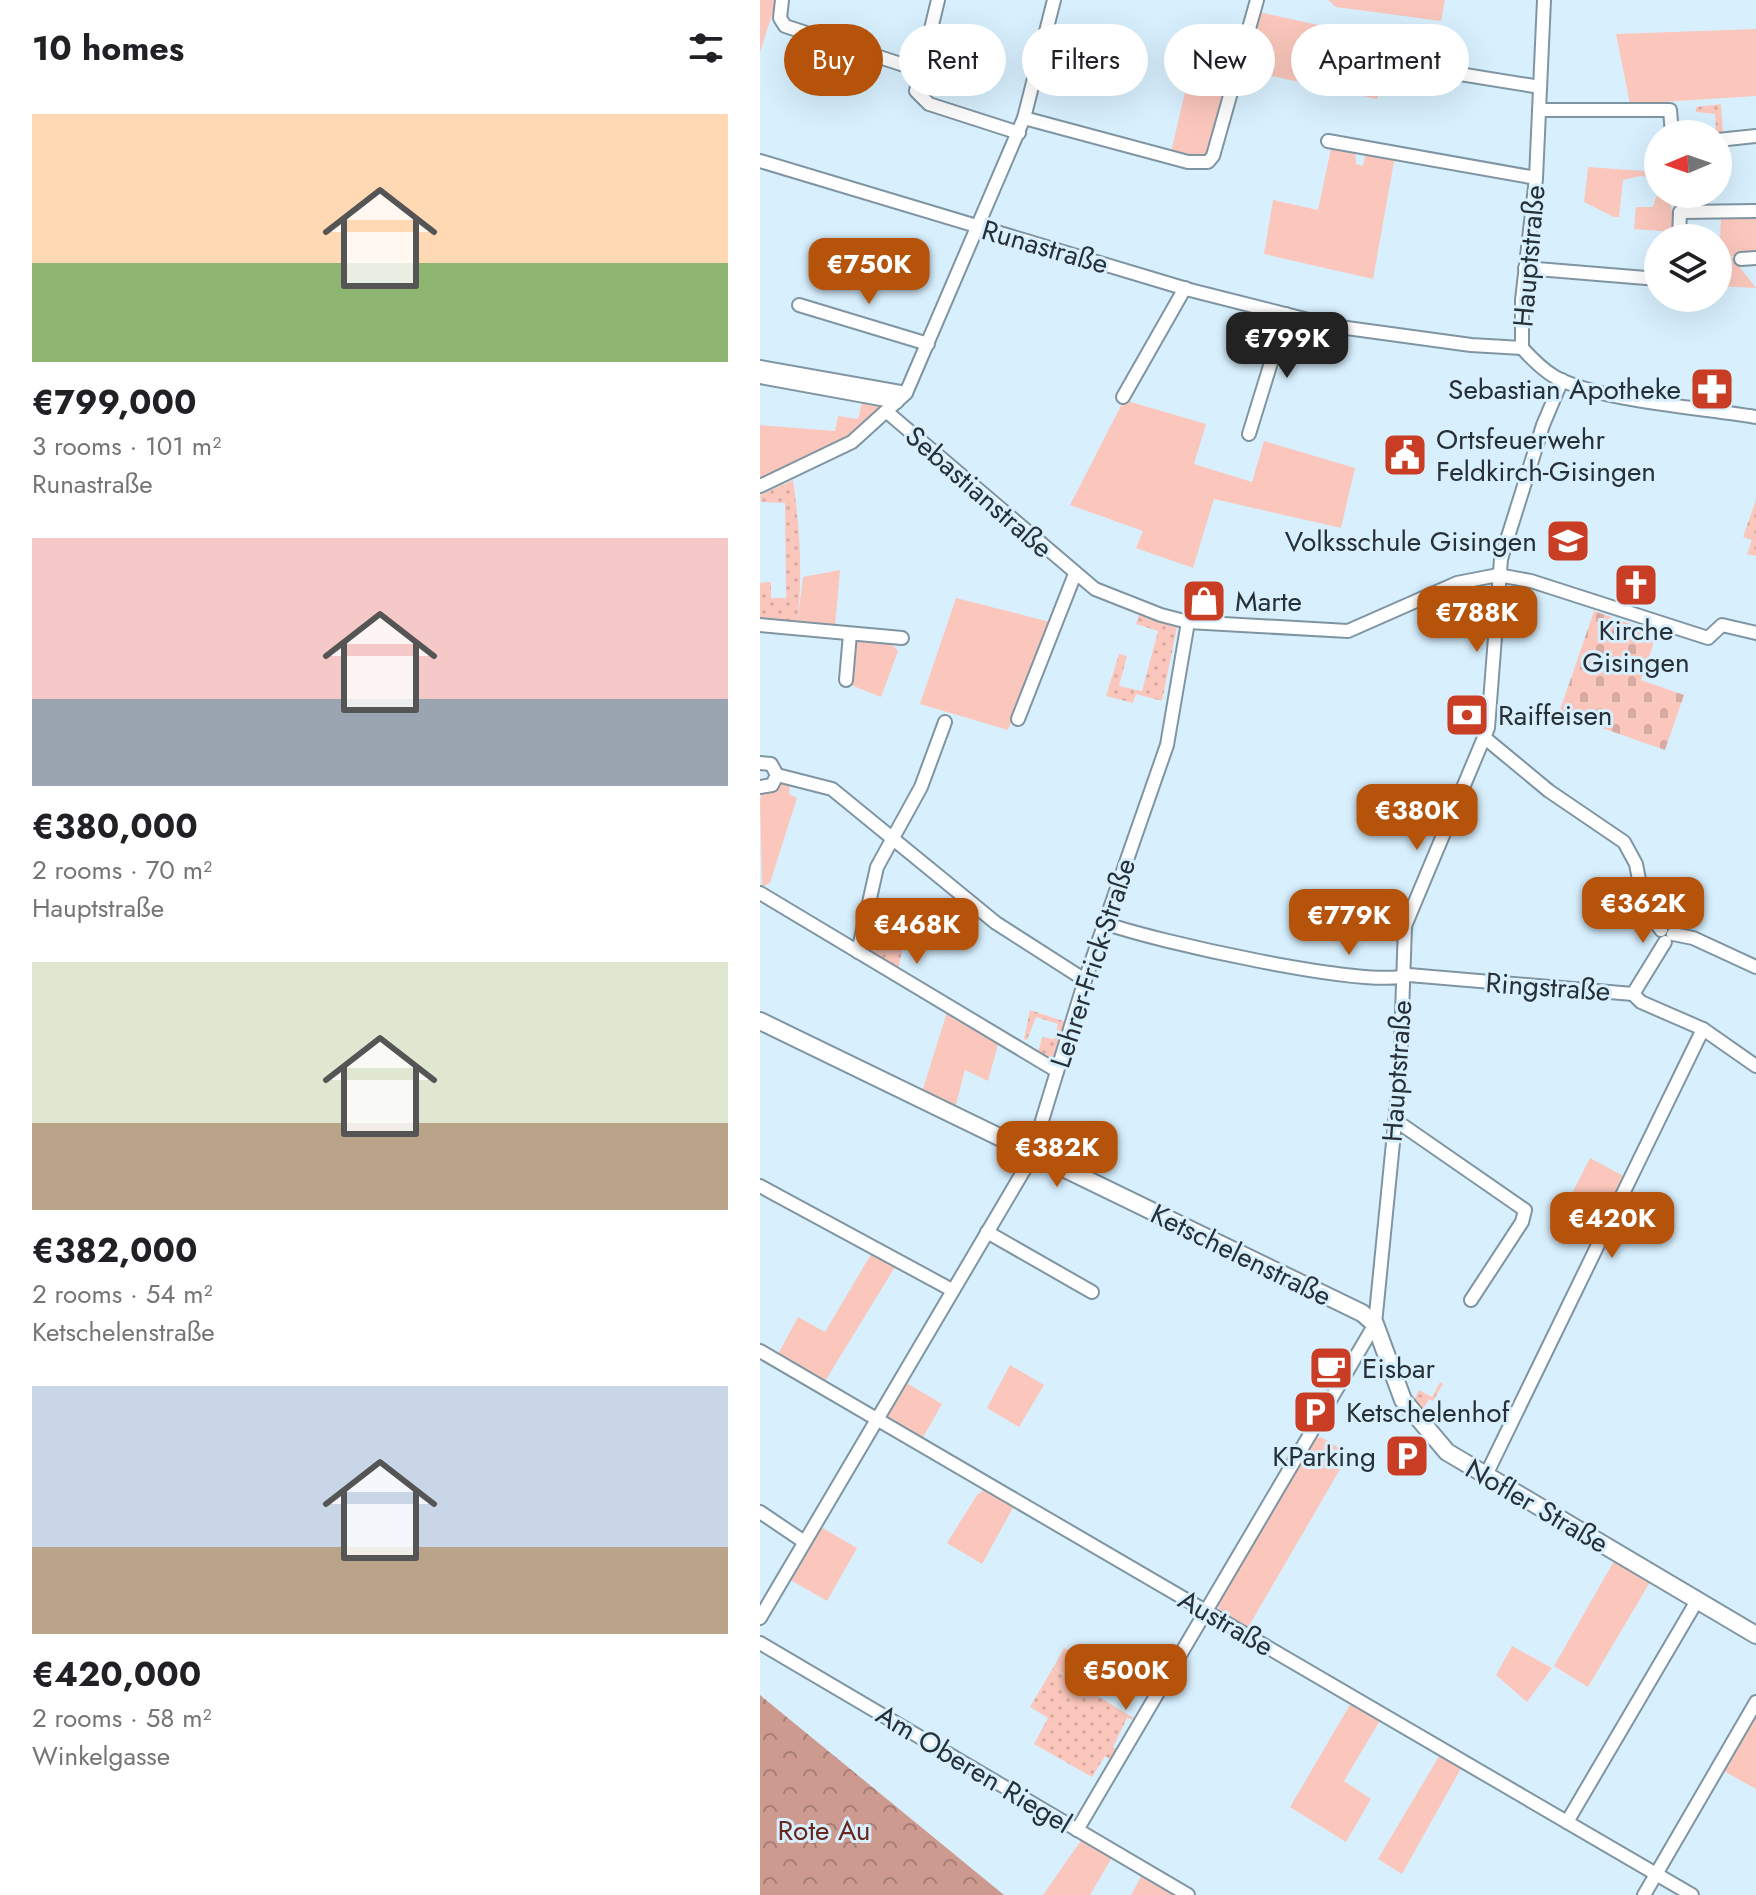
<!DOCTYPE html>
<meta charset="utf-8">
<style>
:root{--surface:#fff;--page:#f6f6f6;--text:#202124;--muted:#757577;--accent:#b45309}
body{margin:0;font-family:Jost,sans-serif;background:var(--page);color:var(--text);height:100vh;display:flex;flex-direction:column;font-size:30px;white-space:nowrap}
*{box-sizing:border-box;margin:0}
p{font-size:26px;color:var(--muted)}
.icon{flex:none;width:44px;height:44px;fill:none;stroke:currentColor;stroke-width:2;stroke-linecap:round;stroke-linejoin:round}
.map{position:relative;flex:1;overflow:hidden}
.sheet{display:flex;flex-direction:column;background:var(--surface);width:760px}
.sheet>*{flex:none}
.banner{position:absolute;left:24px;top:24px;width:760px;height:72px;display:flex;gap:16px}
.needle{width:52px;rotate:268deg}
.controls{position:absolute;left:884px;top:120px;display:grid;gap:16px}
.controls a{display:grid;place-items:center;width:88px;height:88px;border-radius:50%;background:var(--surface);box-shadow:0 8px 32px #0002;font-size:40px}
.price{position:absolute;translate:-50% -68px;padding:0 18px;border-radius:16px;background:var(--accent);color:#fff;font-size:26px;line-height:52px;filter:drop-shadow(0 2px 4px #0008)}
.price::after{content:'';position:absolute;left:50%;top:48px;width:24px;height:18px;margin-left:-12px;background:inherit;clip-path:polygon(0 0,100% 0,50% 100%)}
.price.active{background:#222;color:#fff}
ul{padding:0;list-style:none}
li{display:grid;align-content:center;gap:16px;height:424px;padding:0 32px}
li span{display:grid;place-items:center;height:248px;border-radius:0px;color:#555}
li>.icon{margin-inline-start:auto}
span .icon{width:144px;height:144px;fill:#fffc;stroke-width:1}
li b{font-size:34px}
h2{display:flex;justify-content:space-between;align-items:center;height:96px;padding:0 32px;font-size:34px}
.pill{padding:0 28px;border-radius:36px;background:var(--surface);box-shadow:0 8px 32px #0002;font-size:28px;line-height:72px}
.pill.active{background:var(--accent);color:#fff}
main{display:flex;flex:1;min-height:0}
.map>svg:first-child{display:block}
.grass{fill:#fbc7bc}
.forest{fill:url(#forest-crowns)}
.cemetery{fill:url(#cemetery-stones)}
.park{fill:url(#park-dots)}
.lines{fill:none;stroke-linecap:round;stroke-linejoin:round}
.minor-casing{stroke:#7f95a2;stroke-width:16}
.secondary-casing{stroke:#7f95a2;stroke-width:20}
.minor{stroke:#fff;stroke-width:12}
.secondary{stroke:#fff;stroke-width:16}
.labels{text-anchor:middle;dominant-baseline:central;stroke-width:6;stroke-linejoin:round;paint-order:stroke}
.street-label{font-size:28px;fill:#273036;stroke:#d8f0fe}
.poi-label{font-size:28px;fill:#273036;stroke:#d8f0fe;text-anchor:start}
.park-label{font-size:28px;fill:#69291e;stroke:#d8f0fe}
</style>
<main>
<section class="sheet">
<h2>10 homes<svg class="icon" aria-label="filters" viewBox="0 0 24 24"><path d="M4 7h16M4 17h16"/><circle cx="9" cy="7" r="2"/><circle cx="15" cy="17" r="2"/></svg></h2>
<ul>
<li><span style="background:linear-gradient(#ffd9b3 60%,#8fb573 0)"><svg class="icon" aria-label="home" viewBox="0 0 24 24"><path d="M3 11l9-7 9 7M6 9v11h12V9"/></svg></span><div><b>€799,000</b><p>3 rooms · 101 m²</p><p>Runastraße</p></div></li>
<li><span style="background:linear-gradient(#f6c9c9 65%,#9aa5b1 0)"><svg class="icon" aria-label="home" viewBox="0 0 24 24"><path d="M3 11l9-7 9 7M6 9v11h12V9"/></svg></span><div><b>€380,000</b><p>2 rooms · 70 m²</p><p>Hauptstraße</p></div></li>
<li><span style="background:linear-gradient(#dfe7d0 65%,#b9a48a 0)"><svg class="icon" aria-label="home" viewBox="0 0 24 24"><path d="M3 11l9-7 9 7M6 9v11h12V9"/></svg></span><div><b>€382,000</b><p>2 rooms · 54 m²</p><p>Ketschelenstraße</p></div></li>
<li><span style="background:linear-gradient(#c9d6e8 65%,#b9a48a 0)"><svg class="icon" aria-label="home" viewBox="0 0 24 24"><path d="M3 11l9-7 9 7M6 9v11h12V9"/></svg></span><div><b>€420,000</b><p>2 rooms · 58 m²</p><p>Winkelgasse</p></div></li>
</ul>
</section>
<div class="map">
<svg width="996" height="1895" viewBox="0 0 996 1895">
<defs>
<pattern id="forest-crowns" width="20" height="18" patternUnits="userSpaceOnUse" patternTransform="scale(2)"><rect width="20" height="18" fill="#cd9a8f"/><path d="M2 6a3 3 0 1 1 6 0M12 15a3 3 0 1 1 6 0" fill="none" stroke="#a67e76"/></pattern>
<pattern id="cemetery-stones" width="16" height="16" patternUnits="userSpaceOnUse" patternTransform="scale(2)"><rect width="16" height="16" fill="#fbc7bc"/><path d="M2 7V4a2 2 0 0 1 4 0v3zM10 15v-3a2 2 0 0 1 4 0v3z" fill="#d7aba2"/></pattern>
<pattern id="park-dots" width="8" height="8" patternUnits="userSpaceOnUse" patternTransform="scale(2)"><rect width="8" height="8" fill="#fbc7bc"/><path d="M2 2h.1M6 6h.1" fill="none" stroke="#d7aba2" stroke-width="1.8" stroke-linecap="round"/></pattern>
</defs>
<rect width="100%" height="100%" fill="#d8f0fe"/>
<!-- grass -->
<g class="grass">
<polygon points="0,0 17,0 0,52"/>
<polygon points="568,0 685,0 681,21 576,7"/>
<polygon points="499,12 558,25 555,52 625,65 617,99 481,69"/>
<polygon points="996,29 996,96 870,104 856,34"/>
<polygon points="435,50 477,56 451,149 441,160 411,152"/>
<polygon points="572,144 595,148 596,164 603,166 606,150 635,156 613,279 504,254 513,200 558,210"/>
<polygon points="828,167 898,172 898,178 880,176 863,180 859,217 854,217 824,202"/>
<polygon points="901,194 909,194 915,232 874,229 876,207 893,207 896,197"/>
<polygon points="996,215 996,255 971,256 996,288 958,286 961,216"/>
<polygon points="364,400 446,424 434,464 492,482 504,441 595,468 581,528 454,499 433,568 376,548 383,531 310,505"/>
<polygon points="102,402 126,407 84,440 0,479 0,425 75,431 78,416 98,419"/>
<polygon points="80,570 75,627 37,625 43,577"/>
<polygon points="196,598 290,622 248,730 160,704"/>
<polygon points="94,640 129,641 138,651 121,697 91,685"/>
<polygon points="18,780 30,781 29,794 37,798 10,883 2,887 0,799 3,791"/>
<polygon points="188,1009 239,1041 228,1081 205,1070 195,1108 162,1092"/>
<polygon points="830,1158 869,1179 842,1232 803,1211"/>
<polygon points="113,1251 135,1267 64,1383 17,1356 38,1317 65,1332"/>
<polygon points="250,1365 284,1385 259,1427 227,1408"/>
<polygon points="145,1382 182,1404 162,1439 127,1416"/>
<polygon points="561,1437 589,1454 486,1631 460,1615 458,1604 555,1438"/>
<polygon points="226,1488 255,1504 222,1564 187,1543 217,1495"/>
<polygon points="61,1527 97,1548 67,1601 29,1579"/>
<polygon points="854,1561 890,1582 828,1687 794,1666"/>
<polygon points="752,1646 792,1668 767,1702 736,1675"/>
<polygon points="304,1648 339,1667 328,1687 293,1668"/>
<polygon points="591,1703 621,1719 584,1781 611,1799 586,1842 530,1807"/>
<polygon points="996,1714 996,1789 962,1770"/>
<polygon points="681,1753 703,1765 642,1874 618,1859"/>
<polygon points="322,1839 349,1853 351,1859 330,1895 283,1895"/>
<polygon points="383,1873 423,1895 371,1895"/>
</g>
<!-- forest -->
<polygon class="forest" points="0,1695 244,1895 0,1895"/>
<!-- cemetery -->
<polygon class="cemetery" points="834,611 897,633 881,680 924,695 905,750 799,713"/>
<!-- park -->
<g class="park">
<polygon points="961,104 963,136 915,134 914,128 923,127 923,123 931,122 932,131 956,129 955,114 936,112 936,107"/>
<path d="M 33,480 C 40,530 43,574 37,625 L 0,620 L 0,583 L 11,582 L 11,598 L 26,598 L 25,503 L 1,502 L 0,495 Z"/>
<polygon points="996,500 996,556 987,554 992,540 983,537"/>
<polygon points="379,615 417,627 402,701 376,694 373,703 346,696 359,654 367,656 359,686 382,691 398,631 376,624"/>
<polygon points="142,899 152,901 138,971 107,950 111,941 125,950 135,934 113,920 115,910 129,919"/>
<polygon points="270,1010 306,1022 293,1063 278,1053 282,1037 294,1039 298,1024 276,1017 267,1040 264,1039"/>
<polygon points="680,1382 683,1384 673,1401 669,1399 662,1411 653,1402 659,1390 672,1397"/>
<polygon points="293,1668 378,1721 367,1718 353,1747 360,1752 355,1762 345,1756 332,1777 274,1744 288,1718 270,1707"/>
</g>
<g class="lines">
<!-- minor casing -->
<g class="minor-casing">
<g id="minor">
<polyline points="22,0 20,18 25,26 159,70"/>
<polyline points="178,0 156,91 169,104 259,133"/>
<path d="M 784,0 L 776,178 L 762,300 L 762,348 C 772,359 783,370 795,377 C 839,401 943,408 996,417"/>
<polyline points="576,54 780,87"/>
<polyline points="779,110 910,110 912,134"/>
<polyline points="264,118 428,162 448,162 453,156 497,0"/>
<polyline points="958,140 996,136"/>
<polyline points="568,141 776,178"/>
<polyline points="0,161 430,290 572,326 711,345 762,348"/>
<polyline points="919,238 920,212 996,211"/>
<polyline points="981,259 996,258"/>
<polyline points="765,268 898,279"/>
<polyline points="39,305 168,344"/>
<polyline points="0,367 146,393"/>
<polyline points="0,377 137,402"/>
<polyline points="363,397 425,288"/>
<polyline points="127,412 335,589 401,615 428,622 588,631 697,583 738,575 771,581 948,638 962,625 996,633"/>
<polyline points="489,434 526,314"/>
<polyline points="0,486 92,442 146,393 264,118 294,0"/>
<polyline points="0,625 142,638"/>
<polyline points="86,680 90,634"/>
<polyline points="258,719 315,574"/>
<polyline points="725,738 789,791 864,842 876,864 884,906 901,930"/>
<polyline points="0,763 11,764 17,775 12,785 0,787"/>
<polyline points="17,775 72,789 236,923 325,980"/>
<polyline points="0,893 297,1071"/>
<path d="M 345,923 C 389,940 611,990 649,975 L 873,994"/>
<polyline points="913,934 933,938 996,967"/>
<polyline points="98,952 117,867 161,787 185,722"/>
<polyline points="873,994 881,1002 943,1029 996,1066"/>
<polyline points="873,994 905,942"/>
<polyline points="635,1120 765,1210 762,1222 711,1300"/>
<polyline points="0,1186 192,1290"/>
<polyline points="227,1232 332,1292"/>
<polyline points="0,1351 932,1895"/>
<polyline points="726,1475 943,1029"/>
<polyline points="0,1512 43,1541"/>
<polyline points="0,1618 270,1160 325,980 407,745 428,622"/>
<polyline points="0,1643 428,1895"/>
<polyline points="807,1822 938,1599"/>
<polyline points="317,1830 615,1324 640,1072 645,926 728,728 741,559 783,425 802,380"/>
<polyline points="884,1895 996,1702"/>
</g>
</g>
<!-- secondary casing -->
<g class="secondary-casing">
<polyline id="secondary" points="0,1021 602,1313 615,1324 643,1400 687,1452 996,1635"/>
</g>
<!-- minor -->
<use href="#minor" class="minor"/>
<!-- secondary -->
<use href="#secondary" class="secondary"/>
</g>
<!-- icons -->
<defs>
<g id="pharmacy-square" transform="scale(2.3)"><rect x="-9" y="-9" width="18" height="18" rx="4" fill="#c83d24" stroke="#d8f0fe"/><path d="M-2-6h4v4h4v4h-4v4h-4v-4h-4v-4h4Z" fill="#fff"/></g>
<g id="civic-square" transform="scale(2.3)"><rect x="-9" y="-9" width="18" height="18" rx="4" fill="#c83d24" stroke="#d8f0fe"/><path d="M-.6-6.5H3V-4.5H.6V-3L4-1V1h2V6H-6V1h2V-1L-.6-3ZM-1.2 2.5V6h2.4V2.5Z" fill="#fff"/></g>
<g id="school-square" transform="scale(2.3)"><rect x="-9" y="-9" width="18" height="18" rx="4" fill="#c83d24" stroke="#d8f0fe"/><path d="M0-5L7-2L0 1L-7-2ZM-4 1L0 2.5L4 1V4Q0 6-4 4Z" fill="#fff"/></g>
<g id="church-square" transform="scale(2.3)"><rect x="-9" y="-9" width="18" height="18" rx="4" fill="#c83d24" stroke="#d8f0fe"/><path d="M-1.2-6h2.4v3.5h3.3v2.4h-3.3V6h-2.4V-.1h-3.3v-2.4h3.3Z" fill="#fff"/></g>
<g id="shop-square" transform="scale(2.3)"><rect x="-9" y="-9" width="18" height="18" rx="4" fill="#c83d24" stroke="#d8f0fe"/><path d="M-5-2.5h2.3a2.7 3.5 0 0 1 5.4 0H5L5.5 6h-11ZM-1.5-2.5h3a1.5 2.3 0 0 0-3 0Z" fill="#fff"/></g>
<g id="bank-square" transform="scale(2.3)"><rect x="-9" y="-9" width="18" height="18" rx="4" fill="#c83d24" stroke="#d8f0fe"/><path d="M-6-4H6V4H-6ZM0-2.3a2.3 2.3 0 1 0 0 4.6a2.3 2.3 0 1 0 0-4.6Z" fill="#fff"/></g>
<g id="cafe-square" transform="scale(2.3)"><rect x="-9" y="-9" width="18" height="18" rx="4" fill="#c83d24" stroke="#d8f0fe"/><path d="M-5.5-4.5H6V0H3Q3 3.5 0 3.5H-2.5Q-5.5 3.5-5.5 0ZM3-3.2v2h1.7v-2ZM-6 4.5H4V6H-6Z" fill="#fff"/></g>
<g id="parking-square" transform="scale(2.3)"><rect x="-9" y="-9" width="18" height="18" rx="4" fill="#c83d24" stroke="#d8f0fe"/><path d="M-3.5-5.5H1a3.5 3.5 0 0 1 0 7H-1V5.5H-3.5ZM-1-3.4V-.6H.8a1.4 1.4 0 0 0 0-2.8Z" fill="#fff"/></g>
</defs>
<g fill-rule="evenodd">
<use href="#pharmacy-square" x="952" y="389"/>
<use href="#civic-square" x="645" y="455"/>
<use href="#school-square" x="808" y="541"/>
<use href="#church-square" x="876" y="585"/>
<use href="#shop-square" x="444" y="601"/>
<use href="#bank-square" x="707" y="715"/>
<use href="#cafe-square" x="571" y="1368"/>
<use href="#parking-square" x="555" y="1412"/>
<use href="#parking-square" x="647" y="1456"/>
</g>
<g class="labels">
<!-- street labels -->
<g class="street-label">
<text transform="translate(285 247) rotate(16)">Runastraße</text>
<text transform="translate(769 256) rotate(-85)">Hauptstraße</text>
<text transform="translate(219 492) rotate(41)">Sebastianstraße</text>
<text transform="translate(333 963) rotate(-72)">Lehrer-Frick-Straße</text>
<text transform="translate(788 987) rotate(4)">Ringstraße</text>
<text transform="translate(637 1071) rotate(-86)">Hauptstraße</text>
<text transform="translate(481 1255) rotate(26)">Ketschelenstraße</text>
<text transform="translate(777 1506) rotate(30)">Nofler Straße</text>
<text transform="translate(466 1623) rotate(30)">Austraße</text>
<text transform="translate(214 1769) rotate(31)">Am Oberen Riegel</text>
</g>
<!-- poi labels -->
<g class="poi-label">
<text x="921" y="389" text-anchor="end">Sebastian Apotheke</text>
<text x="676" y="439">Ortsfeuerwehr<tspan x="676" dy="32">Feldkirch-Gisingen</tspan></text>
<text x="777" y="541" text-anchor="end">Volksschule Gisingen</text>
<text x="475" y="601">Marte</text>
<text x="876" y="630" text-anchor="middle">Kirche<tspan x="876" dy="32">Gisingen</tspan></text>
<text x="738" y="715">Raiffeisen</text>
<text x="602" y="1368">Eisbar</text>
<text x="586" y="1412">Ketschelenhof</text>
<text x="616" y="1456" text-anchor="end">KParking</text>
</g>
<!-- park labels -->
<g class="park-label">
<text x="64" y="1830">Rote Au</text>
</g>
</g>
</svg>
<div class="controls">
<a><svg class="needle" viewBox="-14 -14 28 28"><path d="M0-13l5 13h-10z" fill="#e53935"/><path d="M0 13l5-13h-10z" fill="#757577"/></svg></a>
<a><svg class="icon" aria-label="layers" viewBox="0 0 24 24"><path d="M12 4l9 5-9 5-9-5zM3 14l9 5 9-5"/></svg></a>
</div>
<b class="price" style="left:109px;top:306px">€750K</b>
<b class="price active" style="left:527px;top:380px">€799K</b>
<b class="price" style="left:717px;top:654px">€788K</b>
<b class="price" style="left:657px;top:852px">€380K</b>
<b class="price" style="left:883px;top:945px">€362K</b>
<b class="price" style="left:589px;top:957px">€779K</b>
<b class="price" style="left:157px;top:966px">€468K</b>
<b class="price" style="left:297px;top:1189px">€382K</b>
<b class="price" style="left:852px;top:1260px">€420K</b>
<b class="price" style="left:366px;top:1712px">€500K</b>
<div class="banner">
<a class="pill active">Buy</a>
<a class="pill">Rent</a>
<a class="pill">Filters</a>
<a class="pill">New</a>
<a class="pill">Apartment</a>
</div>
</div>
</main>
